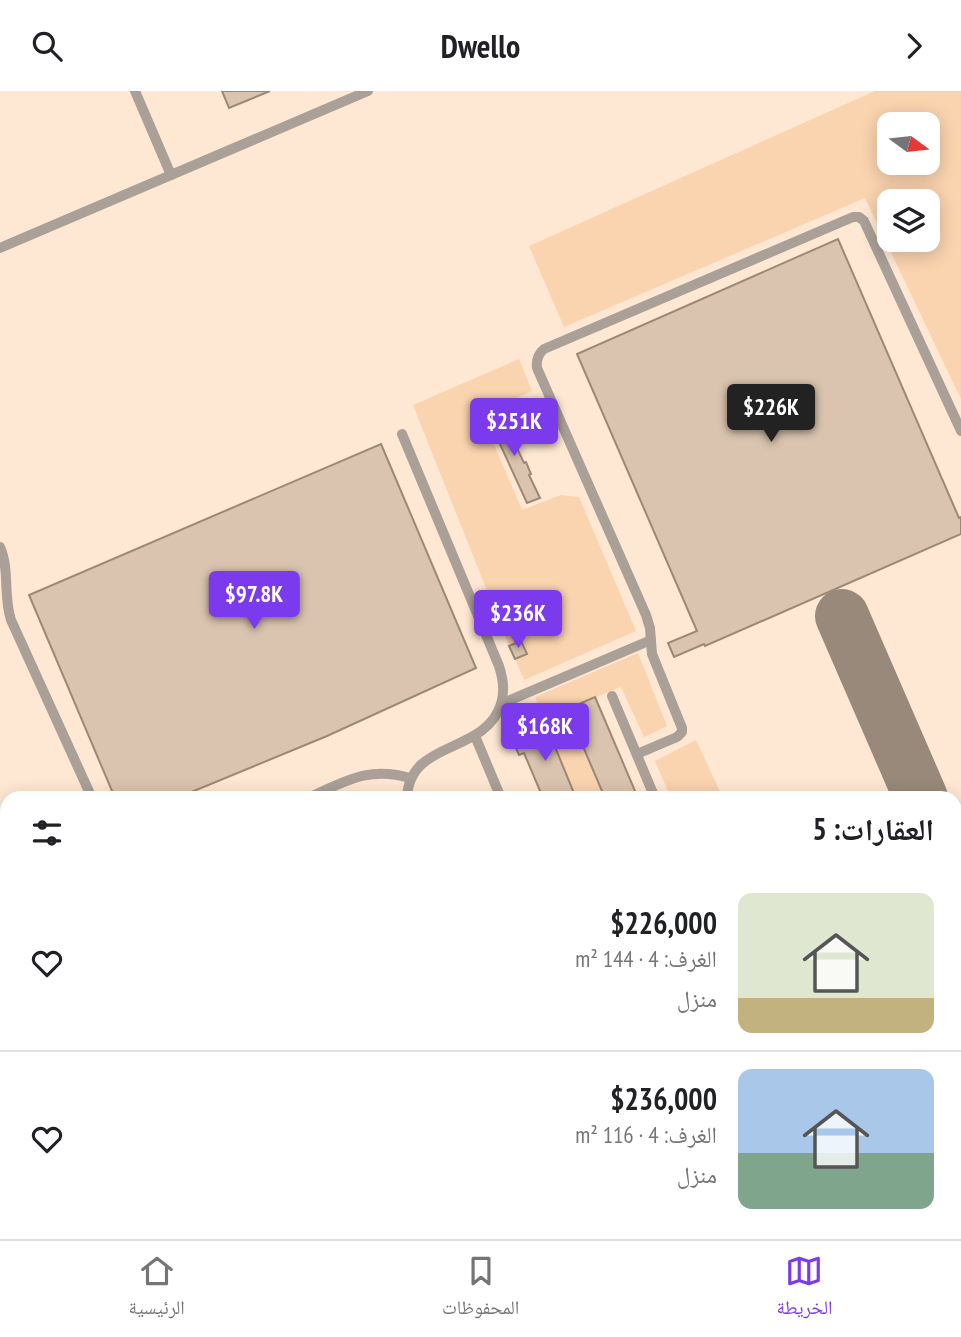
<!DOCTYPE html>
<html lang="ar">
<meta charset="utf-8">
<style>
:root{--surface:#fff;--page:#f2f2f2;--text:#202124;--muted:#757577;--line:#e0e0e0;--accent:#7c3aed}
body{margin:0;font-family:"PT Sans Narrow","Noto Naskh Arabic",sans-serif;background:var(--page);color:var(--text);direction:rtl;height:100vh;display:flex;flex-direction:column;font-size:26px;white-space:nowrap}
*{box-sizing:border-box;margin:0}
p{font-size:23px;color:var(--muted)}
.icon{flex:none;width:38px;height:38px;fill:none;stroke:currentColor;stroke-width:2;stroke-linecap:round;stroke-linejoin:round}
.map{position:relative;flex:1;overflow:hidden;direction:ltr}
.panel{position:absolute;left:0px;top:700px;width:962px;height:448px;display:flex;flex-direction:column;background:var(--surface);border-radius:21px 21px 0 0;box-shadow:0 4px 18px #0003;direction:rtl}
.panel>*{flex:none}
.needle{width:46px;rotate:105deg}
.controls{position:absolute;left:877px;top:21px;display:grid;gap:14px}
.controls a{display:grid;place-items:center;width:63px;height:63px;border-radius:14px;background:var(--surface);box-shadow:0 4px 18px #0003;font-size:35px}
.price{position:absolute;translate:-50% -60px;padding:0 16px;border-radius:7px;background:var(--accent);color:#fff;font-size:23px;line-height:46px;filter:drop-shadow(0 2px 4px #0008)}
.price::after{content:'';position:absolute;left:50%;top:42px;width:21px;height:16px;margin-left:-10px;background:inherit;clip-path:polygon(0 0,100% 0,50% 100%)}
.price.active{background:#222;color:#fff}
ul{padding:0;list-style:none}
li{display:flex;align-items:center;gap:21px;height:175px;padding:0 28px}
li+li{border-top:2px solid var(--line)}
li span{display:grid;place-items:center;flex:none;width:196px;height:140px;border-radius:14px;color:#555}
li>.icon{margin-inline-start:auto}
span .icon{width:84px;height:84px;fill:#fffc;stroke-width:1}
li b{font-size:30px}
h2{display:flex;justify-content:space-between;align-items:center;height:84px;padding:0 28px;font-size:30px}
header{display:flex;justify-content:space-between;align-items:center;height:91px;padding:0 28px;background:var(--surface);font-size:32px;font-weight:700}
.dock{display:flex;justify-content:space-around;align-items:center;height:98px;border-top:2px solid var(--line);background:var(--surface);font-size:19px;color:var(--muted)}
.dock a{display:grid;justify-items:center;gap:4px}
.dock .active{color:var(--accent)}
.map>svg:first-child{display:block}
.green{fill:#fad3af;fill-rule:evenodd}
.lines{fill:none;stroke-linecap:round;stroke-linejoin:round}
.taxiway{stroke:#98897a;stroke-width:54}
.building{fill:#dac4af;stroke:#9d8875;stroke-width:2}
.lane{stroke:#aaa098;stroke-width:10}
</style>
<header><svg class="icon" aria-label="forward" viewBox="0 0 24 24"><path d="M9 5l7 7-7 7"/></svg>Dwello<svg class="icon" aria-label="search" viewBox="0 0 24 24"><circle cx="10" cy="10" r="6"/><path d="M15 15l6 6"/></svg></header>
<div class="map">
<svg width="961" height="1148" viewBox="0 0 961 1148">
<rect width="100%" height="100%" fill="#fee8d3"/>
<!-- green -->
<g class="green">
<path d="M 875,0 L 961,0 L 961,308 L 865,107 L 564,236 L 529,155 ZM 928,33 L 928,72 L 889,72 L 889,33 ZM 928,110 L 928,149 L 889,149 L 889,110 Z"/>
<polygon points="519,268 532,300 481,323 522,419 561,404 579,406 636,540 524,589 515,568 527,563 521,550 509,555 413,314"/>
<polygon points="638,562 667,635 644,646 621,596 567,618 605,707 576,707 535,606"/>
<polygon points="696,649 723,707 671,707 655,670"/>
<polygon points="961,1079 961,1148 874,1148 883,1141 956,1141 956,1084"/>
</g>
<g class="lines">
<!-- taxiway -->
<g class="taxiway">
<polyline points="842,525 921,707"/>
<polyline points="961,798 957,790 961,801"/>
<polyline points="956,928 961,922"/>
<polyline points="664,1148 673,1141"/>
</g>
</g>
<!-- building -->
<g class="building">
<polygon points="222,0 270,0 229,17"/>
<polygon points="838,148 959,427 961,426 961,443 705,555 704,553 674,566 668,552 697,540 577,263"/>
<polygon points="500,321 524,372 526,371 531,383 529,384 540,407 527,412 488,327"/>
<polygon points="381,353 476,577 327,645 177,707 115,707 29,504"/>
<polygon points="521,550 527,563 515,568 509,555"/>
<polygon points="595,606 638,707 605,707 567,618"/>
<polygon points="546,634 576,707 543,707 524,662 519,664 512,648"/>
</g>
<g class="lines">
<!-- lane -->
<g class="lane">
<polyline points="135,0 171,84"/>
<polyline points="0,157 368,0"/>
<path d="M 402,343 L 499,575 C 503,588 505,599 501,613 C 485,664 409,648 407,707"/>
<path d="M 0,456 C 10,479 3,505 11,529 L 92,707"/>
<polyline points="612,605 655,707"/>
<polyline points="501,613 651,549"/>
<polyline points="475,645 501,707"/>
<path d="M 637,663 L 677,646 L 682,641 L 682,637 L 652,563 L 650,537 L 646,524 L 537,277 C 536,269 538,263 544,258 L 853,126 L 859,126 L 864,130 L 961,340"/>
<path d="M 308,707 C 346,690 368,675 410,687"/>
<polyline points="270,1141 274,1148"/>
</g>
</g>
</svg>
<div class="controls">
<a><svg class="needle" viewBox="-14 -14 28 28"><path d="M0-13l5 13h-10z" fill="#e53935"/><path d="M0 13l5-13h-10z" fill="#757577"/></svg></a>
<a><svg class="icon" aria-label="layers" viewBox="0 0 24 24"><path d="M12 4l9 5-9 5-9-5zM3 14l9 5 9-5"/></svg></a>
</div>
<b class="price active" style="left:771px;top:353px">$226K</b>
<b class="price" style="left:514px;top:367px">$251K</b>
<b class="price" style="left:254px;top:540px">$97.8K</b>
<b class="price" style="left:518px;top:559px">$236K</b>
<b class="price" style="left:545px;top:672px">$168K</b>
<section class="panel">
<h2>العقارات: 5<svg class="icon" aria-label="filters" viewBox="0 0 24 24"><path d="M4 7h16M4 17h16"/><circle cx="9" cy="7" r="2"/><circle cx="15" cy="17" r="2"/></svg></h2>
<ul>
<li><span style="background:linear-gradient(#dfe7d0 75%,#c2b280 0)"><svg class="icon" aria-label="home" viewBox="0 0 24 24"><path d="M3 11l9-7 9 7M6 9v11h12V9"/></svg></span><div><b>$226,000</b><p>الغرف: 4 · 144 m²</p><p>منزل</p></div><svg class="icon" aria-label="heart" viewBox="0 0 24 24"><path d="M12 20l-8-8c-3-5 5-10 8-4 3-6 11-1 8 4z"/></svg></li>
<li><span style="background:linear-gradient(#a9c7e8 60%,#7fa58c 0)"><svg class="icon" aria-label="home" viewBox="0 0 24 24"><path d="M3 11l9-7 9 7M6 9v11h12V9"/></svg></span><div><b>$236,000</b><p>الغرف: 4 · 116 m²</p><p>منزل</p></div><svg class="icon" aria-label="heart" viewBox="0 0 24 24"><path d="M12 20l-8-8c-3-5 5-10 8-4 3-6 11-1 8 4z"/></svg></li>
</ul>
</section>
</div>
<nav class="dock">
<a class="active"><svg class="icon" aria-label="map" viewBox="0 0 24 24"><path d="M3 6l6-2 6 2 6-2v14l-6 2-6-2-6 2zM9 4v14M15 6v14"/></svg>الخريطة</a>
<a><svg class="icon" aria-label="saved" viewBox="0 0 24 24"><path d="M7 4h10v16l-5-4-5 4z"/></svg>المحفوظات</a>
<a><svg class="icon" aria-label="home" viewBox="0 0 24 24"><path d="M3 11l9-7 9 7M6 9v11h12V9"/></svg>الرئيسية</a>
</nav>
